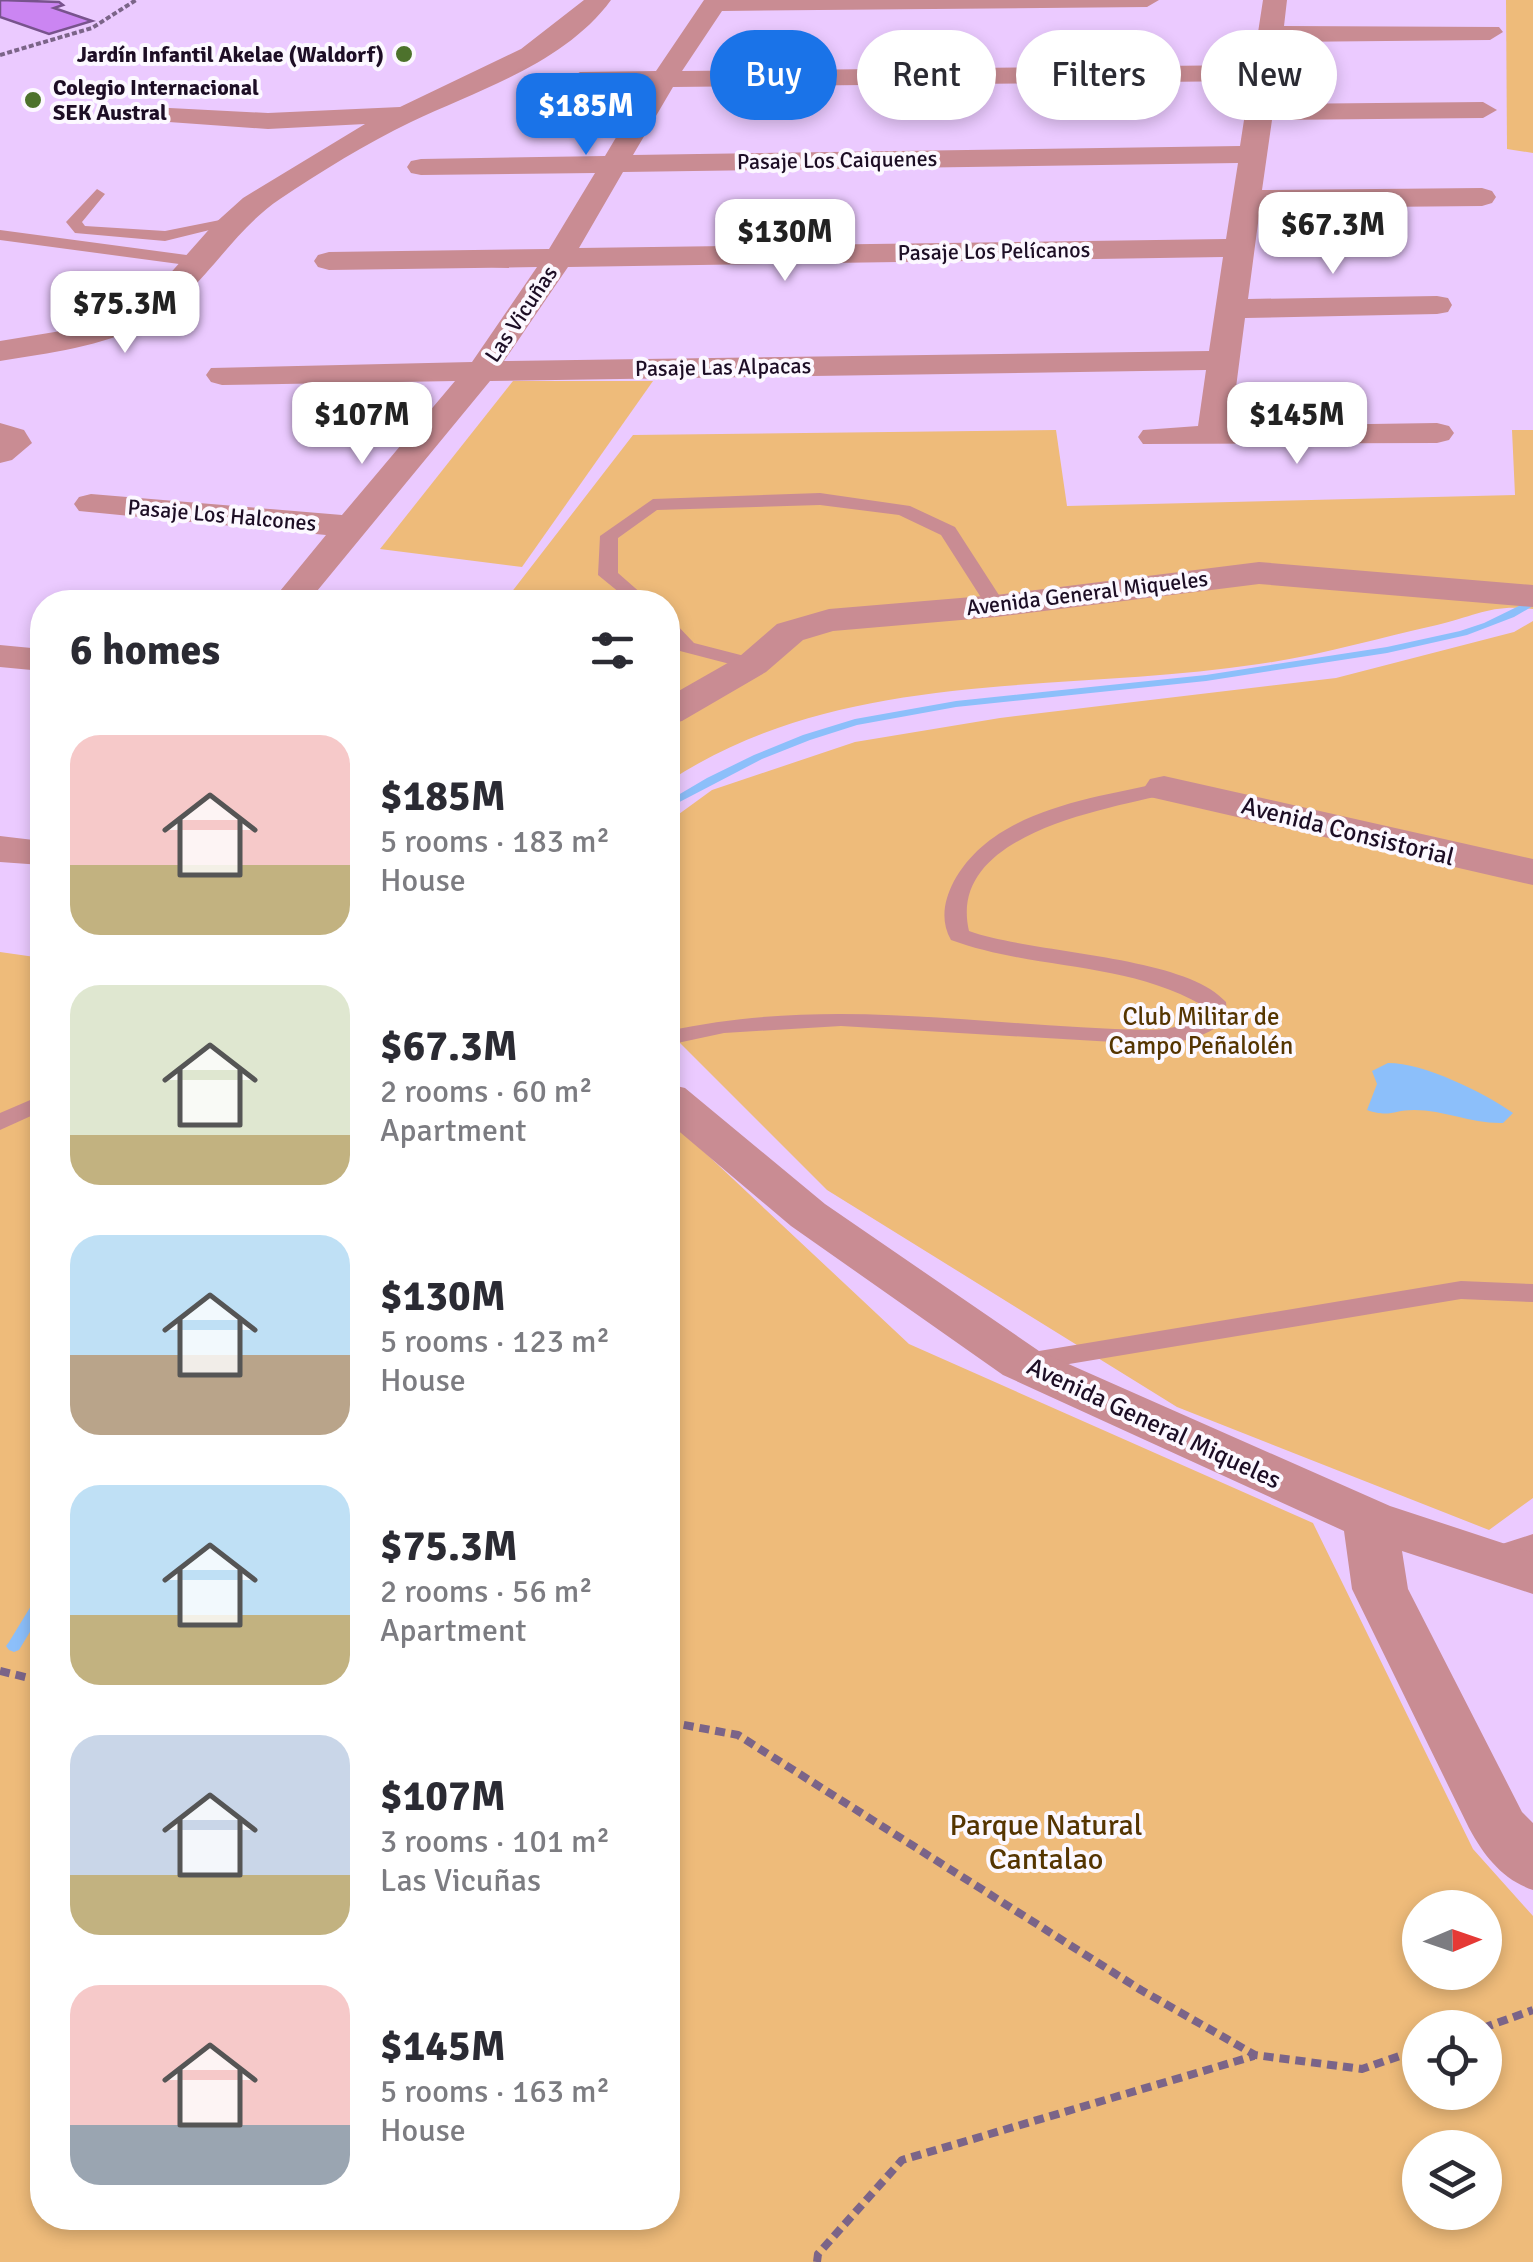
<!DOCTYPE html>
<meta charset="utf-8">
<style>
:root{--surface:#fff;--page:#f7f7f7;--text:#2b2b33;--muted:#7c7c81;--accent:#1a73e8}
body{margin:0;font-family:Signika,sans-serif;background:var(--page);color:var(--text);height:100vh;display:flex;flex-direction:column;font-size:38px;white-space:nowrap}
*{box-sizing:border-box;margin:0}
p{font-size:32px;color:var(--muted)}
.icon{flex:none;width:55px;height:55px;fill:none;stroke:currentColor;stroke-width:2;stroke-linecap:round;stroke-linejoin:round}
.map{position:relative;flex:1;overflow:hidden}
.side{position:absolute;left:30px;top:590px;width:650px;height:1640px;display:flex;flex-direction:column;background:var(--surface);border-radius:40px;box-shadow:0 5px 15px #0003}
.side>*{flex:none}
.hud{position:absolute;left:710px;top:30px;width:672px;height:90px;display:flex;gap:20px}
.needle{width:65px;rotate:88deg}
.buttons{position:absolute;left:1402px;top:1890px;display:grid;gap:20px}
.buttons a{display:grid;place-items:center;width:100px;height:100px;border-radius:50%;background:var(--surface);box-shadow:0 5px 15px #0003;font-size:50px}
.price{position:absolute;translate:-50% -85px;padding:0 22px;border-radius:20px;background:#fff;color:#222;font-size:32px;line-height:65px;filter:drop-shadow(0 2px 5px #0008)}
.price::after{content:'';position:absolute;left:50%;top:60px;width:30px;height:22px;margin-left:-15px;background:inherit;clip-path:polygon(0 0,100% 0,50% 100%)}
.price.active{background:var(--accent);color:#fff}
ul{padding:0;list-style:none}
li{display:flex;align-items:center;gap:30px;height:250px;padding:0 40px}
li span{display:grid;place-items:center;flex:none;width:280px;height:200px;border-radius:30px;color:#555}
li>.icon{margin-inline-start:auto}
span .icon{width:120px;height:120px;fill:#fffc;stroke-width:1}
li b{font-size:42px}
h2{display:flex;justify-content:space-between;align-items:center;height:120px;padding:0 40px;font-size:42px}
.tag{padding:0 35px;border-radius:45px;background:var(--surface);box-shadow:0 5px 15px #0003;font-size:35px;line-height:90px}
.tag.active{background:var(--accent);color:#fff}
.map>svg:first-child{display:block}
.green{fill:#eebb7a;fill-rule:evenodd}
.water{fill:#8cbffa}
.lines{fill:none;stroke-linecap:round;stroke-linejoin:round}
.stream{fill:#8cbffa;fill-rule:evenodd}
.building{fill:#cb85f2;stroke:#78538d;stroke-width:2.5}
.path-far1{stroke:#7b6488;stroke-width:4;stroke-dasharray:5 2.5;stroke-linecap:butt}
.path{stroke:#7b6488;stroke-width:8;stroke-dasharray:10 6;stroke-linecap:butt}
.service{fill:#c98c93;fill-rule:evenodd}
.minor{fill:#c98c93;fill-rule:evenodd}
.poi-dot{fill:#4d722c;stroke:#fcf8ff;stroke-width:4}
.labels{text-anchor:middle;dominant-baseline:central;stroke-width:8;stroke-linejoin:round;paint-order:stroke}
.far-poi-label{font-size:22px;font-weight:bold;fill:#1d0e25;stroke:#fcf8ff;text-anchor:end}
.far-street-label{font-size:22px;fill:#1d0e25;stroke:#fcf8ff}
.street-label{font-size:25px;fill:#1d0e25;stroke:#fcf8ff}
.park-label{font-size:25px;fill:#553500;stroke:#fcf8ff}
.near-park-label{font-size:30px;fill:#553500;stroke:#fcf8ff}
</style>
<div class="map">
<svg width="1533" height="2262" viewBox="0 0 1533 2262">
<rect width="100%" height="100%" fill="#ebcaff"/>
<!-- green -->
<g class="green">
<polygon points="1506,0 1533,0 1533,153 1507,149"/>
<polygon points="513,381 653,381 522,567 380,549"/>
<path d="M 1056,430 L 1067,506 L 1515,495 L 1512,430 L 1533,430 L 1533,609 C 1491,604 1476,616 1437,625 C 1378,638 1318,656 1259,664 C 1062,694 842,666 668,782 L 668,602 L 504,602 L 633,435 Z"/>
<polygon points="1533,621 1533,1498 1489,1530 1177,1407 827,1190 668,1031 668,822 712,790 855,742 1000,718 1336,678 1514,632"/>
<path d="M 0,952 L 42,958 L 42,2218 L 668,2218 L 668,1118 L 909,1344 L 1313,1523 L 1473,1849 L 1533,1916 L 1533,2262 L 0,2262 ZM 1420,1908 L 1485,1908 L 1485,1972 L 1420,1972 ZM 1420,2028 L 1485,2028 L 1485,2092 L 1420,2092 ZM 1420,2148 L 1485,2148 L 1485,2212 L 1420,2212 Z"/>
</g>
<!-- water -->
<path class="water" d="M 1388,1063 C 1424,1063 1483,1092 1513,1113 L 1503,1123 C 1472,1124 1445,1110 1414,1110 C 1393,1110 1390,1118 1367,1110 L 1377,1084 L 1372,1071 Z"/>
<g class="lines">
<!-- stream -->
<g class="stream">
<polygon points="1533,599 1533,606 1514,617 1467,635 1387,653 1206,681 956,707 857,725 810,740 762,759 668,808 668,801 707,778 754,755 803,735 855,719 956,701 1206,675 1387,647 1460,631 1484,623"/>
<polygon points="42,1595 42,1612 19,1650 14,1652 9,1650 6,1646 9,1642 37,1596"/>
</g>
</g>
<!-- building -->
<polygon class="building" points="0,0 59,2 63,5 54,8 92,21 49,34 0,17"/>
<g class="lines">
<!-- path-far1 -->
<polyline class="path-far1" points="0,55 92,28 136,0"/>
<!-- path -->
<g class="path">
<polyline points="0,1671 42,1681"/>
<polyline points="668,1722 738,1735 1141,1990 1255,2055 1362,2069 1420,2049"/>
<polyline points="1483,2028 1533,2010"/>
<polyline points="817,2262 818,2254 902,2160 1254,2056"/>
</g>
<!-- service -->
<g class="service">
<polygon points="97,189 105,194 82,222 85,226 165,231 230,218 238,223 165,241 75,233 66,222"/>
<polygon points="0,230 194,256 202,261 194,266 0,240"/>
<polygon points="820,493 910,506 955,527 1006,606 1003,610 989,610 941,535 899,515 820,505 657,510 618,538 618,573 651,602 631,602 598,575 600,536 653,499"/>
<polygon points="668,621 675,623 694,643 760,660 763,664 753,670 680,651 668,638"/>
<path d="M 1164,782 L 1172,783 L 1175,788 L 1172,793 C 1107,809 946,833 969,931 C 1033,954 1185,955 1226,1002 L 1227,1018 C 1208,1039 1175,1044 1148,1044 L 841,1026 L 724,1033 L 668,1045 L 668,1031 C 835,995 981,1027 1148,1030 C 1169,1030 1185,1026 1203,1015 L 1202,1005 C 1125,961 1033,970 951,940 C 940,921 944,900 954,881 C 994,809 1091,799 1164,782 Z"/>
<polygon points="42,1095 42,1111 0,1130 0,1113"/>
<polygon points="1461,1281 1533,1284 1533,1302 1461,1299 1021,1372 1011,1369 1007,1363 1011,1357 1021,1354"/>
<polygon points="1533,1534 1533,1555 1487,1569 1477,1566 1472,1559 1477,1552"/>
</g>
<!-- minor -->
<g class="minor">
<path d="M 584,0 L 611,0 C 565,63 479,90 411,122 C 365,144 322,171 280,199 C 229,233 201,295 147,323 C 102,347 49,353 0,361 L 0,341 L 79,328 L 129,308 L 159,286 L 213,225 L 243,198 L 365,124 L 268,129 L 141,120 L 127,112 L 131,106 L 268,113 L 400,107 L 521,49 Z"/>
<path d="M 704,0 L 1159,0 L 1147,7 L 722,11 L 682,71 L 1253,65 L 1263,0 L 1287,0 L 1284,26 L 1499,27 L 1503,32 L 1490,40 L 1282,42 L 1274,104 L 1483,102 L 1497,110 L 1483,118 L 1272,120 L 1262,190 L 1482,188 L 1492,191 L 1496,197 L 1492,203 L 1482,206 L 1260,208 L 1248,299 L 1437,296 L 1448,298 L 1452,305 L 1448,312 L 1437,314 L 1245,318 L 1231,426 L 1437,423 L 1449,426 L 1454,433 L 1449,440 L 1437,443 L 1143,444 L 1138,437 L 1143,430 L 1198,426 L 1206,370 L 490,381 L 308,602 L 271,602 L 326,535 L 79,511 L 74,504 L 79,497 L 91,494 L 342,515 L 455,381 L 222,385 L 211,382 L 206,375 L 211,368 L 472,362 L 537,267 L 329,270 L 318,267 L 314,261 L 318,255 L 329,252 L 549,249 L 595,173 L 421,175 L 411,173 L 407,167 L 411,161 L 421,159 L 605,156 L 646,87 L 580,88 L 567,80 L 580,72 L 656,71 ZM 1250,81 L 1240,146 L 633,155 L 673,87 ZM 1238,163 L 1226,239 L 579,248 L 623,172 ZM 1223,257 L 1209,351 L 504,361 L 568,267 Z"/>
<polygon points="0,423 24,430 32,443 12,460 0,463"/>
<polygon points="1259,562 1533,585 1533,607 1259,584 996,617 833,631 803,640 766,672 682,721 668,725 668,697 740,656 777,624 829,609 996,595"/>
<polygon points="0,645 42,649 42,671 0,667"/>
<polygon points="1164,776 1533,859 1533,885 1150,797 1144,788 1150,779"/>
<polygon points="0,836 42,841 42,865 0,862"/>
<path d="M 668,1084 L 685,1088 L 825,1204 L 1039,1351 L 1390,1506 L 1533,1553 L 1533,1594 L 1402,1551 L 1408,1589 L 1522,1812 L 1533,1823 L 1533,1890 C 1503,1880 1484,1856 1469,1828 L 1352,1589 L 1344,1531 L 1003,1375 L 791,1226 L 668,1122 Z"/>
</g>
</g>
<!-- markers -->
<g class="poi-dot">
<circle cx="404" cy="54" r="10"/>
<circle cx="33" cy="100" r="10"/>
</g>
<g class="labels">
<!-- far-poi labels -->
<g class="far-poi-label">
<text x="384" y="54">Jardín Infantil Akelae (Waldorf)</text>
<text x="53" y="87" text-anchor="start">Colegio Internacional<tspan x="53" dy="25">SEK Austral</tspan></text>
</g>
<!-- far-street labels -->
<g class="far-street-label">
<text transform="translate(837 160) rotate(-1)">Pasaje Los Caiquenes</text>
<text transform="translate(994 251) rotate(-1)">Pasaje Los Pelícanos</text>
<text transform="translate(521 314) rotate(-56)">Las Vicuñas</text>
<text transform="translate(723 367) rotate(-1)">Pasaje Las Alpacas</text>
<text transform="translate(222 515) rotate(5)">Pasaje Los Halcones</text>
<text transform="translate(1087 593) rotate(-7)">Avenida General Miqueles</text>
</g>
<!-- street labels -->
<g class="street-label">
<text transform="translate(1348 831) rotate(14)">Avenida Consistorial</text>
<text transform="translate(1154 1423) rotate(25)">Avenida General Miqueles</text>
</g>
<!-- park labels -->
<g class="park-label">
<text x="1201" y="1016">Club Militar de<tspan x="1201" dy="29">Campo Peñalolén</tspan></text>
</g>
<!-- near-park labels -->
<g class="near-park-label">
<text x="1046" y="1825">Parque Natural<tspan x="1046" dy="34">Cantalao</tspan></text>
</g>
</g>
</svg>
<div class="buttons">
<a><svg class="needle" viewBox="-14 -14 28 28"><path d="M0-13l5 13h-10z" fill="#e53935"/><path d="M0 13l5-13h-10z" fill="#7c7c81"/></svg></a>
<a><svg class="icon" aria-label="locate" viewBox="0 0 24 24"><circle cx="12" cy="12" r="6"/><path d="M12 2v4M12 18v4M2 12h4M18 12h4"/></svg></a>
<a><svg class="icon" aria-label="layers" viewBox="0 0 24 24"><path d="M12 4l9 5-9 5-9-5zM3 14l9 5 9-5"/></svg></a>
</div>
<b class="price active" style="left:586px;top:158px">$185M</b>
<b class="price" style="left:1333px;top:277px">$67.3M</b>
<b class="price" style="left:785px;top:284px">$130M</b>
<b class="price" style="left:125px;top:356px">$75.3M</b>
<b class="price" style="left:362px;top:467px">$107M</b>
<b class="price" style="left:1297px;top:467px">$145M</b>
<div class="hud">
<a class="tag active">Buy</a>
<a class="tag">Rent</a>
<a class="tag">Filters</a>
<a class="tag">New</a>
</div>
<section class="side">
<h2>6 homes<svg class="icon" aria-label="filters" viewBox="0 0 24 24"><path d="M4 7h16M4 17h16"/><circle cx="9" cy="7" r="2"/><circle cx="15" cy="17" r="2"/></svg></h2>
<ul>
<li><span style="background:linear-gradient(#f6c9c9 65%,#c2b280 0)"><svg class="icon" aria-label="home" viewBox="0 0 24 24"><path d="M3 11l9-7 9 7M6 9v11h12V9"/></svg></span><div><b>$185M</b><p>5 rooms · 183 m²</p><p>House</p></div></li>
<li><span style="background:linear-gradient(#dfe7d0 75%,#c2b280 0)"><svg class="icon" aria-label="home" viewBox="0 0 24 24"><path d="M3 11l9-7 9 7M6 9v11h12V9"/></svg></span><div><b>$67.3M</b><p>2 rooms · 60 m²</p><p>Apartment</p></div></li>
<li><span style="background:linear-gradient(#bfe0f5 60%,#b9a48a 0)"><svg class="icon" aria-label="home" viewBox="0 0 24 24"><path d="M3 11l9-7 9 7M6 9v11h12V9"/></svg></span><div><b>$130M</b><p>5 rooms · 123 m²</p><p>House</p></div></li>
<li><span style="background:linear-gradient(#bfe0f5 65%,#c2b280 0)"><svg class="icon" aria-label="home" viewBox="0 0 24 24"><path d="M3 11l9-7 9 7M6 9v11h12V9"/></svg></span><div><b>$75.3M</b><p>2 rooms · 56 m²</p><p>Apartment</p></div></li>
<li><span style="background:linear-gradient(#c9d6e8 70%,#c2b280 0)"><svg class="icon" aria-label="home" viewBox="0 0 24 24"><path d="M3 11l9-7 9 7M6 9v11h12V9"/></svg></span><div><b>$107M</b><p>3 rooms · 101 m²</p><p>Las Vicuñas</p></div></li>
<li><span style="background:linear-gradient(#f6c9c9 70%,#9aa5b1 0)"><svg class="icon" aria-label="home" viewBox="0 0 24 24"><path d="M3 11l9-7 9 7M6 9v11h12V9"/></svg></span><div><b>$145M</b><p>5 rooms · 163 m²</p><p>House</p></div></li>
</ul>
</section>
</div>
